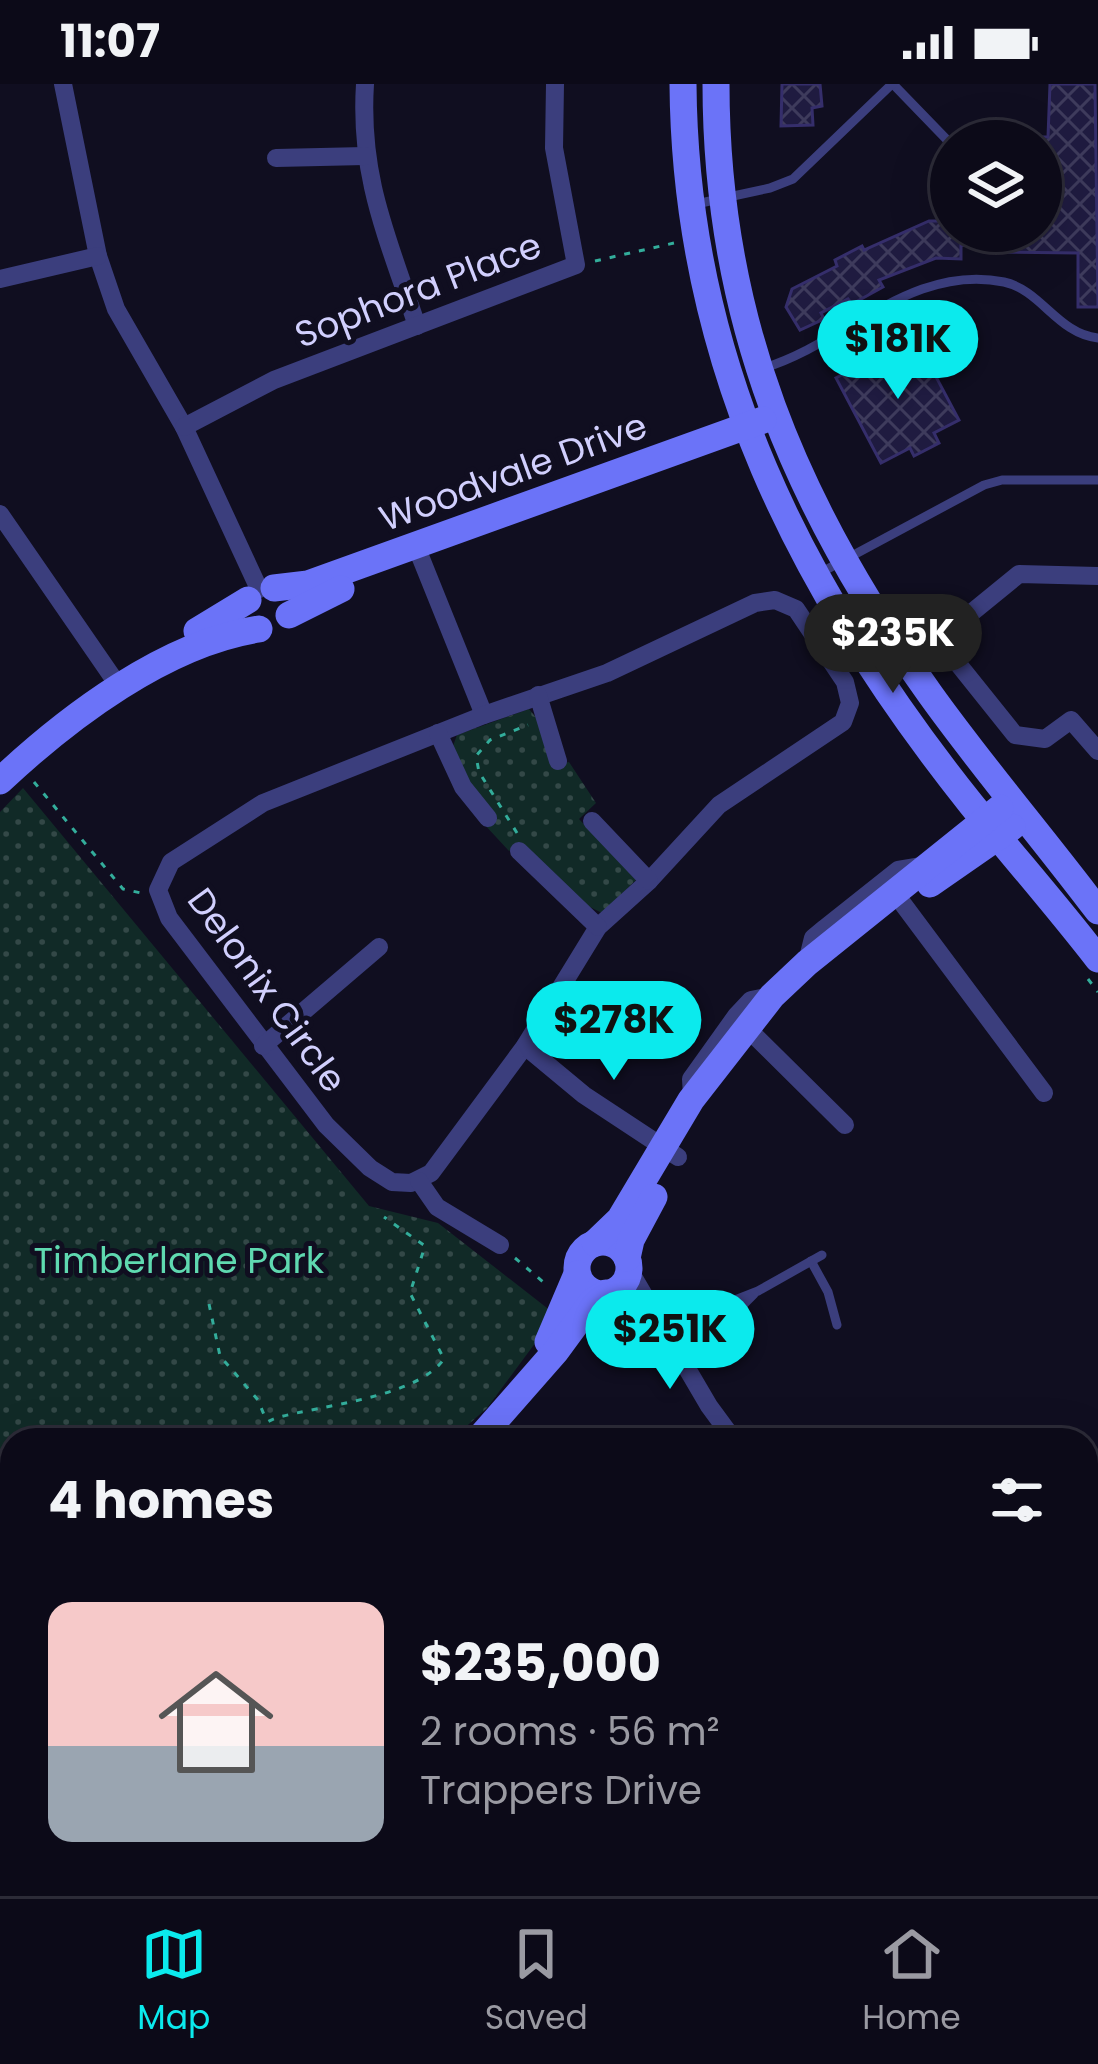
<!DOCTYPE html>
<meta charset="utf-8">
<style>
:root{--surface:#0c0a18;--page:#151321;--text:#f1f3f6;--muted:#9a9aa2;--line:#2c2b37;--accent:#0beaed}
body{margin:0;font-family:Poppins,sans-serif;background:var(--page);color:var(--text);height:100vh;display:flex;flex-direction:column;font-size:45px;white-space:nowrap}
*{box-sizing:border-box;margin:0}
p{font-size:39px;color:var(--muted)}
.icon{flex:none;width:66px;height:66px;fill:none;stroke:currentColor;stroke-width:2;stroke-linecap:round;stroke-linejoin:round}
.map{position:relative;flex:1;overflow:hidden}
.details{position:absolute;left:0px;top:1344px;width:1098px;height:468px;display:flex;flex-direction:column;background:var(--surface);border-radius:36px 36px 0 0;box-shadow:0 12px 48px #0002,0 0 0 3px var(--line)}
.details>*{flex:none}
.fabs{position:absolute;left:930px;top:36px;display:grid;gap:24px}
.fabs a{display:grid;place-items:center;width:132px;height:132px;border-radius:50%;background:var(--surface);box-shadow:0 12px 48px #0002,0 0 0 3px var(--line);font-size:60px}
.price{position:absolute;translate:-50% -102px;padding:0 27px;border-radius:42px;background:var(--accent);color:#111;font-size:39px;line-height:78px;filter:drop-shadow(0 3px 6px #0008)}
.price::after{content:'';position:absolute;left:50%;top:72px;width:36px;height:27px;margin-left:-18px;background:inherit;clip-path:polygon(0 0,100% 0,50% 100%)}
.price.on{background:#222;color:#fff}
ul{padding:0;list-style:none}
li{display:flex;align-items:center;gap:36px;height:300px;padding:0 48px}
li span{display:grid;place-items:center;flex:none;width:336px;height:240px;border-radius:24px;color:#555}
li>.icon{margin-inline-start:auto}
span .icon{width:144px;height:144px;fill:#fffc;stroke-width:1}
li b{font-size:51px}
h2{display:flex;justify-content:space-between;align-items:center;height:144px;padding:0 48px;font-size:51px}
.status{display:flex;justify-content:space-between;align-items:center;height:84px;padding:0 60px;background:var(--surface);direction:ltr}
.status svg{height:33px;fill:currentColor}
.menu{display:flex;justify-content:space-around;align-items:center;height:168px;border-top:3px solid var(--line);background:var(--surface);font-size:33px;color:var(--muted)}
.menu a{display:grid;justify-items:center;gap:6px}
.menu .on{color:var(--accent)}
.map>svg:first-child{display:block}
.park{fill:url(#park-dots)}
.building{fill:url(#building-cross-hatch);stroke:#352e6b;stroke-width:3}
.lines{fill:none;stroke-linecap:round;stroke-linejoin:round}
.path{stroke:#33ad9b;stroke-width:3;stroke-dasharray:6 9;stroke-linecap:butt}
.lane{stroke:#3b3e7d;stroke-width:9}
.street{stroke:#3b3e7d;stroke-width:18}
.secondary{stroke:#6b73f8;stroke-width:27}
.labels{text-anchor:middle;dominant-baseline:central;stroke-width:10;stroke-linejoin:round;paint-order:stroke}
.street-label{font-size:36px;fill:#d1cffd;stroke:#100e20}
.park-label{font-size:36px;fill:#5fd9b0;stroke:#100e20}
</style>
<div class="status"><b>11:07</b><svg viewBox="0 0 49 12"><path d="M0 12V9h3v3zM5 12V6h3v6zM10 12V3h3v9zM15 12V0h3v12zM26 1h20v11H26zM47 4h2v5h-2z"/></svg></div>
<div class="map">
<svg width="1098" height="1812" viewBox="0 0 1098 1812">
<defs>
<pattern id="park-dots" width="8" height="8" patternUnits="userSpaceOnUse" patternTransform="scale(3)"><rect width="8" height="8" fill="#112a27"/><path d="M2 2h.1M6 6h.1" fill="none" stroke="#334847" stroke-width="1.8" stroke-linecap="round"/></pattern>
<pattern id="building-cross-hatch" width="8" height="8" patternUnits="userSpaceOnUse" patternTransform="scale(3)"><rect width="8" height="8" fill="#1f1b40"/><path d="M0 0l8 8M0 8l8-8" fill="none" stroke="#3e3b5c"/></pattern>
</defs>
<rect width="100%" height="100%" fill="#100e20"/>
<!-- park -->
<g class="park">
<polygon points="529,625 538,636 553,681 569,678 596,719 579,735 636,796 602,829 584,820 521,759 509,767 484,740 453,662 457,651"/>
<polygon points="23,704 369,1122 438,1139 556,1231 487,1324 451,1356 12,1356 12,1512 0,1505 0,728"/>
</g>
<!-- building -->
<g class="building">
<polygon points="782,0 820,0 822,22 812,24 813,41 781,42"/>
<polygon points="1050,0 1095,0 1098,223 1078,223 1078,169 999,168 999,162 961,161 961,175 936,174 879,196 883,203 852,220 848,215 821,229 824,235 800,246 786,223 792,205 837,182 835,176 862,162 864,166 929,137 951,137 951,147 1041,147 1041,53 1048,53"/>
<polygon points="918,259 959,336 934,349 939,359 914,372 910,364 881,379 836,294 874,274 869,266 880,260 888,274"/>
</g>
<g class="lines">
<!-- path -->
<g class="path">
<polyline points="595,177 674,159"/>
<polyline points="34,698 123,805 141,809"/>
<polyline points="517,749 479,688 476,672 490,656 528,641"/>
<polyline points="1088,895 1098,908"/>
<polyline points="515,1174 549,1203"/>
<polyline points="209,1220 220,1272 258,1316 267,1338"/>
<path d="M 245,1356 C 254,1348 264,1338 276,1334 C 321,1321 416,1314 444,1275 L 410,1209 L 425,1162 L 384,1133"/>
</g>
<!-- lane -->
<g class="lane">
<polyline points="893,0 951,60"/>
<polyline points="696,120 770,104 793,95 892,0"/>
<path d="M 764,284 C 846,259 912,179 1004,198 C 1041,206 1058,250 1098,254"/>
<polyline points="820,489 984,401 1002,396 1098,396"/>
<polyline points="811,1177 828,1208 837,1241"/>
<polyline points="666,1243 758,1207 822,1171"/>
<polyline points="676,1260 740,1224 754,1210"/>
</g>
<!-- street -->
<g class="street">
<polyline points="63,0 98,172 116,225 184,343 259,505"/>
<path d="M 365,0 C 359,94 388,154 417,242"/>
<polyline points="276,74 365,72"/>
<polyline points="0,195 98,172"/>
<polyline points="184,343 274,296 576,181 554,64 555,0"/>
<polyline points="0,430 120,604"/>
<polyline points="416,462 484,631"/>
<polyline points="1098,492 1019,490 954,543 955,576 1015,651 1045,655 1071,636 1098,667"/>
<polygon points="775,516 796,525 845,598 850,619 843,638 719,721 649,797 598,843 525,962 431,1089 411,1099 392,1098 370,1084 326,1041 169,834 158,806 171,778 263,719 484,631 607,589 755,519"/>
<polyline points="538,611 558,677"/>
<polyline points="438,649 463,703 488,734"/>
<polyline points="592,737 649,797"/>
<polyline points="519,767 598,843"/>
<polyline points="894,808 1044,1009"/>
<polyline points="807,878 813,854 825,844 898,786 922,782"/>
<polyline points="746,943 845,1041"/>
<polyline points="263,962 379,863"/>
<polyline points="525,962 584,1011 678,1073"/>
<polyline points="692,1012 691,995 736,932 751,916 772,912"/>
<polyline points="419,1097 437,1123 500,1161"/>
<polyline points="628,1184 709,1322 734,1356"/>
<polyline points="1086,1505 1098,1514"/>
<polyline points="0,1533 12,1540"/>
<polyline points="1086,1774 1098,1786"/>
<polyline points="257,1800 290,1812"/>
<polyline points="906,1812 920,1800"/>
</g>
<!-- secondary -->
<g class="secondary">
<path d="M 683,0 C 685,278 801,507 971,720 C 1013,772 1057,822 1098,875"/>
<path d="M 716,0 C 716,235 795,421 930,610 C 983,684 1043,754 1098,827"/>
<polyline points="274,504 308,500 763,336"/>
<polyline points="289,531 341,505"/>
<polyline points="197,547 248,516"/>
<path d="M 0,697 C 68,633 166,559 259,545"/>
<polyline points="930,800 1012,743"/>
<circle cx="603" cy="1184" r="26"/>
<polyline points="595,1159 620,1135 691,1016 772,912 807,879 1000,724"/>
<polyline points="627,1174 631,1156 654,1113"/>
<polyline points="548,1258 577,1190"/>
<polyline points="478,1356 556,1267 592,1218 606,1209"/>
<polyline points="206,1812 211,1800"/>
</g>
</g>
<g class="labels">
<!-- street labels -->
<g class="street-label">
<text transform="translate(418 206) rotate(-21)">Sophora Place</text>
<text transform="translate(513 388) rotate(-20)">Woodvale Drive</text>
<text transform="translate(267 906) rotate(54)">Delonix Circle</text>
</g>
<!-- park labels -->
<g class="park-label">
<text x="179" y="1176">Timberlane Park</text>
</g>
</g>
</svg>
<div class="fabs">
<a><svg class="icon" aria-label="layers" viewBox="0 0 24 24"><path d="M12 4l9 5-9 5-9-5zM3 14l9 5 9-5"/></svg></a>
</div>
<b class="price" style="left:898px;top:318px">$181K</b>
<b class="price on" style="left:893px;top:612px">$235K</b>
<b class="price" style="left:614px;top:999px">$278K</b>
<b class="price" style="left:670px;top:1308px">$251K</b>
<section class="details">
<h2>4 homes<svg class="icon" aria-label="filters" viewBox="0 0 24 24"><path d="M4 7h16M4 17h16"/><circle cx="9" cy="7" r="2"/><circle cx="15" cy="17" r="2"/></svg></h2>
<ul>
<li><span style="background:linear-gradient(#f6c9c9 60%,#9aa5b1 0)"><svg class="icon" aria-label="home" viewBox="0 0 24 24"><path d="M3 11l9-7 9 7M6 9v11h12V9"/></svg></span><div><b>$235,000</b><p>2 rooms · 56 m²</p><p>Trappers Drive</p></div></li>
</ul>
</section>
</div>
<nav class="menu">
<a class="on"><svg class="icon" aria-label="map" viewBox="0 0 24 24"><path d="M3 6l6-2 6 2 6-2v14l-6 2-6-2-6 2zM9 4v14M15 6v14"/></svg>Map</a>
<a><svg class="icon" aria-label="saved" viewBox="0 0 24 24"><path d="M7 4h10v16l-5-4-5 4z"/></svg>Saved</a>
<a><svg class="icon" aria-label="home" viewBox="0 0 24 24"><path d="M3 11l9-7 9 7M6 9v11h12V9"/></svg>Home</a>
</nav>
